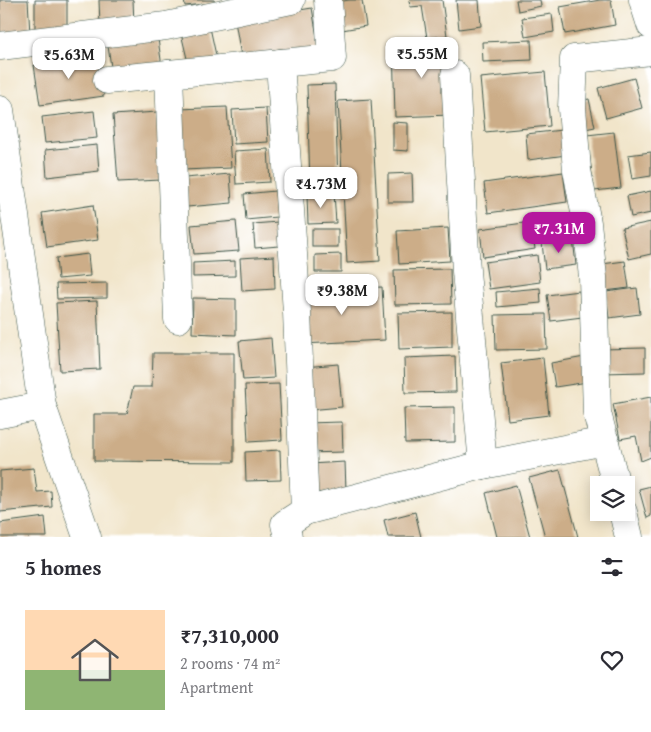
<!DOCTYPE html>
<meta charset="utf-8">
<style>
:root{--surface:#fff;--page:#f2f2f3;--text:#2b2b33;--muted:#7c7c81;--accent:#b5179e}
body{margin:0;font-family:"Gentium Book Plus",serif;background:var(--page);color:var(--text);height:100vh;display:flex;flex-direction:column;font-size:19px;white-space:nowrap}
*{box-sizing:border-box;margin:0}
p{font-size:16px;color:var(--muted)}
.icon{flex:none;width:28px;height:28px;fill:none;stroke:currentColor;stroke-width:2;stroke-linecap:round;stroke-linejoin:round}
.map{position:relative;height:537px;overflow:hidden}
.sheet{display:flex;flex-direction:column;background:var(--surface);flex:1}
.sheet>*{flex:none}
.fabs{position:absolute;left:590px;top:476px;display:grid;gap:10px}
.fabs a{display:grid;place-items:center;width:45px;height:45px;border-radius:0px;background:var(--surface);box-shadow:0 2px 12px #0003;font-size:25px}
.price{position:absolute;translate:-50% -42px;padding:0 11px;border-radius:10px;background:#fff;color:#222;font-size:16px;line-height:32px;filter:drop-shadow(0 1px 2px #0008)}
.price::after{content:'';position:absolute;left:50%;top:30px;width:15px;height:11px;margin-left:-8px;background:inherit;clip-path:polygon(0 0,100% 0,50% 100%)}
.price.on{background:var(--accent);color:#fff}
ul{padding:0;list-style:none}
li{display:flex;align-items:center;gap:15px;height:125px;padding:0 25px}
li span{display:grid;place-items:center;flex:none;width:140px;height:100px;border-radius:0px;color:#555}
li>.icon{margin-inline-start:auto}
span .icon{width:60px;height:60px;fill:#fffc;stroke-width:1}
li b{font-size:21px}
h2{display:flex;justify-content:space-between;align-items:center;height:60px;padding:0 25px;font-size:21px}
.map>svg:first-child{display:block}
.building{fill:#ccad88}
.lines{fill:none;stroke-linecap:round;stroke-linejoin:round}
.minor-casing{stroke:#3e564a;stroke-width:29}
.minor{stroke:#fff;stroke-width:28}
</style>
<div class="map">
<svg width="651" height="537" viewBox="0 0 651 537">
<rect width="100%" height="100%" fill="#fff"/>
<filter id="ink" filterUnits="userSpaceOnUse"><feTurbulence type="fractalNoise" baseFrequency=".02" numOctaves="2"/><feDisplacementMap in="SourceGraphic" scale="10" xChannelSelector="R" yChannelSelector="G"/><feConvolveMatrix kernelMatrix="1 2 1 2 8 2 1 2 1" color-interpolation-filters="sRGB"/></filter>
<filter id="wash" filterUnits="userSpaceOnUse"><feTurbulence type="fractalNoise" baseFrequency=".0096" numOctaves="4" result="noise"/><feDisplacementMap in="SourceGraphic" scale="20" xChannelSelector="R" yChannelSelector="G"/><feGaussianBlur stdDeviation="1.12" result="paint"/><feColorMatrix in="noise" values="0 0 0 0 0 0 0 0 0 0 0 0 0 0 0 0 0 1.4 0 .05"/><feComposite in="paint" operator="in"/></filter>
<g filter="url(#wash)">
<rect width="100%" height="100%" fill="#f1e5ca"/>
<g id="blocks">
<!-- building -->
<g class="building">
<polygon points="0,0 28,0 30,34 0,36"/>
<polygon points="35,0 67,0 67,29 35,37"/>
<polygon points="99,0 133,0 134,24 100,26"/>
<polygon points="184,0 214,0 215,3 185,6"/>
<polygon points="349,0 362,0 366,26 342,30 337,2"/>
<polygon points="409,0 442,0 447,36 427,38 422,6 410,7"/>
<polygon points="456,0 479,0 481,26 459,29"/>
<polygon points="516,0 540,0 541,6 518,11"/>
<polygon points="600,0 611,0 615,25 565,34 560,7"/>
<polygon points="312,8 319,49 242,62 235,21"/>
<polygon points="552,14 554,32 525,37 522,18"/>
<polygon points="209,23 217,60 189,67 180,29"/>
<polygon points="157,32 162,67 112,74 107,39"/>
<polygon points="531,40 532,60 483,62 482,42"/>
<polygon points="449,42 451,115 395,117 393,43"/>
<polygon points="98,55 104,96 40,105 34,65"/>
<polygon points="545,72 550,126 485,132 480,78"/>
<polygon points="634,78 642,108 606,118 598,88"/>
<polygon points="335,84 338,185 310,185 307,85"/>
<polygon points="371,99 380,261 347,263 338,101"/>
<polygon points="589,99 595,127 580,130 574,102"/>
<polygon points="227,107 231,168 183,170 180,109"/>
<polygon points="266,108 268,142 234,144 232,110"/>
<polygon points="94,111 97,138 45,143 42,117"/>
<polygon points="157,112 161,180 118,182 113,115"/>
<polygon points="393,122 408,123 408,151 393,150"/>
<polygon points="571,129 574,154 528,160 526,134"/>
<polygon points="614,132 621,188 594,191 587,135"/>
<polygon points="97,145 99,171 47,177 45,150"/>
<polygon points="268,149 270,182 236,184 234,151"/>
<polygon points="651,152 651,176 632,179 628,155"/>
<polygon points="563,172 567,202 488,213 484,183"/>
<polygon points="412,173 413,202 388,202 388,174"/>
<polygon points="230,174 232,203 187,207 185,178"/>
<polygon points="275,191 277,217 246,220 244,194"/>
<polygon points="651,191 651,213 631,217 627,196"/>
<polygon points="334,193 336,223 308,224 307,195"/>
<polygon points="93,205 98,240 47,247 42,213"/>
<polygon points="236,221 239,251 194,254 191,225"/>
<polygon points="278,222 279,246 255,248 253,224"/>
<polygon points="531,222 535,249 483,257 480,229"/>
<polygon points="651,222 651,254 629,259 622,228"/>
<polygon points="448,228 450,261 399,264 397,231"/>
<rect x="312" y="229" width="26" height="18"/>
<polygon points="573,239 576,265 545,269 542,243"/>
<polygon points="88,254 90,276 58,279 56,258"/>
<polygon points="341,254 341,272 315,272 315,255"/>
<polygon points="537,255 540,282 489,289 485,262"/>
<polygon points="274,256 275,289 242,291 240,258"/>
<polygon points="235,261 235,276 193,277 193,263"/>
<polygon points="625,261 629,288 597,292 594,265"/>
<polygon points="450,269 451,304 395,305 394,270"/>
<polygon points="107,283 107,298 57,299 56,284"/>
<polygon points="382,287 385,340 302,344 299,291"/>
<polygon points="540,288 541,303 497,307 496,292"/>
<polygon points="637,288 640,314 609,318 606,292"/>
<polygon points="579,291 582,317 551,321 547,295"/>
<polygon points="193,298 236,299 236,335 192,333"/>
<polygon points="97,301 100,369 60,371 56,303"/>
<polygon points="452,312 452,347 399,349 398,313"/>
<polygon points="546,314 547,349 496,350 495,315"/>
<polygon points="271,338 274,378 243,380 239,341"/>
<polygon points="645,348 645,372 602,373 602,349"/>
<polygon points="153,353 234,353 234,462 94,461 94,414 127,414 133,387 152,387"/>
<polygon points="455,356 456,392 405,393 404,358"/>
<polygon points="590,356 594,381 555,387 551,363"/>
<polygon points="543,358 549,415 508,420 501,363"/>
<polygon points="338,364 342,407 308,410 304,367"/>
<polygon points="279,384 282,440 248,442 245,385"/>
<polygon points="651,397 651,457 641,461 636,436 620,439 613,404"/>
<polygon points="455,407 455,442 405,443 404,408"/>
<polygon points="342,422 343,452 307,453 306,423"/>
<polygon points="280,450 281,480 246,481 245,452"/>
<polygon points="345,462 346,491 310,493 309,464"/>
<polygon points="34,468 37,492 51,491 52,507 0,512 0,471"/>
<polygon points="560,470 578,537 545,537 529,478"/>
<polygon points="516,485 530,537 497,537 486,493"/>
<polygon points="651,486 651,516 647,518 639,489"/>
<polygon points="415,512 421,537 388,537 384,520"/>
<polygon points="45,517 47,537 0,537 0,523"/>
</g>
</g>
</g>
<g filter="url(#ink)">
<use href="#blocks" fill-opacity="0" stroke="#3e564a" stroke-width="1"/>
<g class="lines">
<!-- minor casing -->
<g class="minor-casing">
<g id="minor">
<polyline points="643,0 651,25"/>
<polyline points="0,46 166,26 291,0"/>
<polyline points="280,63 297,312 305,511"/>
<polyline points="169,74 178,319"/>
<polyline points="455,75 466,271 483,465"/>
<polyline points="107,80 332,58 328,0"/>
<polyline points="0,110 42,406 87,537"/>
<polyline points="0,414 42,406"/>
<polyline points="616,485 597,413 593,277 587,223 577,170 572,108 574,59 651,51"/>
<polyline points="623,512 629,537"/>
<polyline points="288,537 285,524 305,511 483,465 605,441"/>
</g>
</g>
<!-- minor -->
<use href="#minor" class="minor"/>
</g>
</g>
</svg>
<div class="fabs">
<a><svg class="icon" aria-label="layers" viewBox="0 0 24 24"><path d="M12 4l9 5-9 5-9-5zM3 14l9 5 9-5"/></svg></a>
</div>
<b class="price" style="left:422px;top:79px">₹5.55M</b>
<b class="price" style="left:69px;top:80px">₹5.63M</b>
<b class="price" style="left:321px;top:209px">₹4.73M</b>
<b class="price on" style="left:559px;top:254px">₹7.31M</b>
<b class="price" style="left:342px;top:316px">₹9.38M</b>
</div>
<section class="sheet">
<h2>5 homes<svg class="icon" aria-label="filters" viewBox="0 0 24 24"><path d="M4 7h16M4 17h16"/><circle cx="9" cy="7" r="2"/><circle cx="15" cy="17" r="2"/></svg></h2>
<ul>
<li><span style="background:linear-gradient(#ffd9b3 60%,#8fb573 0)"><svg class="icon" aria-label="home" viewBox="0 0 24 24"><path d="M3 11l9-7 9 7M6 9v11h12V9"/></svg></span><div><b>₹7,310,000</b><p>2 rooms · 74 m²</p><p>Apartment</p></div><svg class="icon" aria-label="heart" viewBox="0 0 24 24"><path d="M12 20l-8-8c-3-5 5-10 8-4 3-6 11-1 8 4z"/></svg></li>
</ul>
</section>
